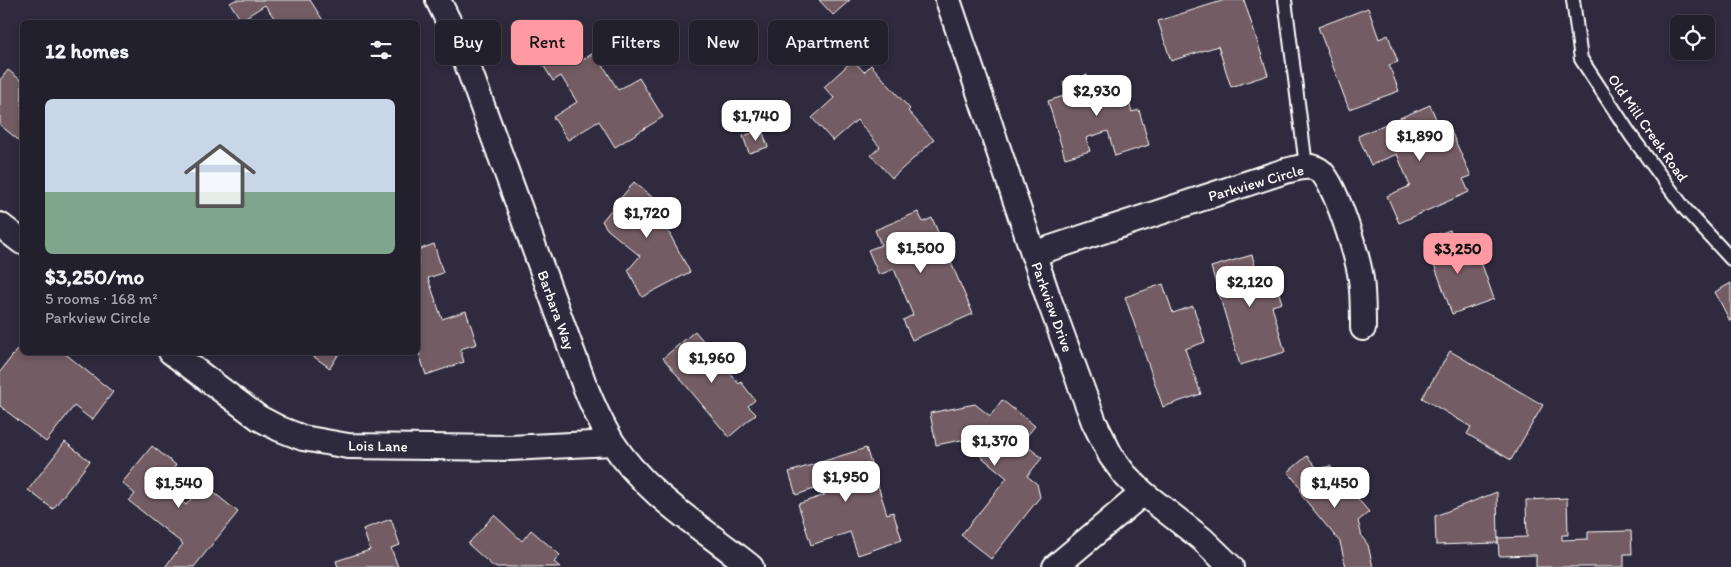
<!DOCTYPE html>
<meta charset="utf-8">
<style>
:root{--surface:#23202e;--page:#2b2836;--text:#f1f3f6;--muted:#a3a3aa;--line:#403e4a;--accent:#ff9aa2}
body{margin:0;font-family:Itim,sans-serif;background:var(--page);color:var(--text);height:100vh;display:flex;flex-direction:column;font-size:19px;white-space:nowrap}
*{box-sizing:border-box;margin:0}
p{font-size:16px;color:var(--muted)}
.icon{flex:none;width:28px;height:28px;fill:none;stroke:currentColor;stroke-width:2;stroke-linecap:round;stroke-linejoin:round}
.map{position:relative;flex:1;overflow:hidden}
.sheet{position:absolute;left:20px;top:20px;width:400px;height:335px;display:flex;flex-direction:column;background:var(--surface);border-radius:8px;box-shadow:0 2px 8px #0003,0 0 0 1px var(--line)}
.sheet>*{flex:none}
.guide{position:absolute;left:435px;top:20px;width:475px;height:45px;display:flex;gap:10px}
.buttons{position:absolute;left:1670px;top:15px;display:grid;gap:10px}
.buttons a{display:grid;place-items:center;width:45px;height:45px;border-radius:8px;background:var(--surface);box-shadow:0 2px 8px #0003,0 0 0 1px var(--line);font-size:25px}
.price{position:absolute;translate:-50% -42px;padding:0 11px;border-radius:10px;background:#fff;color:#222;font-size:16px;line-height:32px;filter:drop-shadow(0 1px 2px #0008)}
.price::after{content:'';position:absolute;left:50%;top:30px;width:15px;height:11px;margin-left:-8px;background:inherit;clip-path:polygon(0 0,100% 0,50% 100%)}
.price.selected{background:var(--accent);color:#111}
ul{padding:0;list-style:none}
li{display:grid;align-content:center;gap:10px;height:265px;padding:0 25px}
li+li{border-top:1px solid var(--line)}
li span{display:grid;place-items:center;height:155px;border-radius:8px;color:#555}
li>.icon{margin-inline-start:auto}
span .icon{width:90px;height:90px;fill:#fffc;stroke-width:1}
li b{font-size:21px}
h2{display:flex;justify-content:space-between;align-items:center;height:60px;padding:0 25px;font-size:21px}
.chip{padding:0 18px;border-radius:8px;background:var(--surface);box-shadow:0 2px 8px #0003,0 0 0 1px var(--line);font-size:18px;line-height:45px}
.chip.selected{background:var(--accent);color:#111}
.map>svg:first-child{display:block}
.building{fill:#735b64;stroke:#fff}
.lines{fill:none;stroke-linecap:round;stroke-linejoin:round}
.lane-casing{stroke:#fff;stroke-width:16}
.street-casing{stroke:#fff;stroke-width:28}
.lane{stroke:#2f2a3d;stroke-width:12}
.street{stroke:#2f2a3d;stroke-width:24}
.labels{text-anchor:middle;dominant-baseline:central;stroke-width:4;stroke-linejoin:round;paint-order:stroke}
.street-label{font-size:15px;fill:#fff;stroke:#2f2a3d}
</style>
<div class="map">
<svg width="1731" height="567" viewBox="0 0 1731 567">
<rect width="100%" height="100%" fill="#2f2a3d"/>
<filter id="ink" filterUnits="userSpaceOnUse"><feTurbulence type="fractalNoise" baseFrequency=".02" numOctaves="2"/><feDisplacementMap in="SourceGraphic" scale="10" xChannelSelector="R" yChannelSelector="G"/><feConvolveMatrix kernelMatrix="1 2 1 2 8 2 1 2 1" color-interpolation-filters="sRGB"/></filter>
<g filter="url(#ink)">
<!-- building -->
<g class="building">
<polygon points="235,0 310,0 324,22 277,22 265,5 241,20 230,3"/>
<polygon points="819,0 850,0 833,15"/>
<polygon points="1225,0 1244,0 1268,75 1231,87 1218,46 1171,61 1158,21"/>
<polygon points="1368,8 1379,39 1388,35 1398,62 1389,65 1399,91 1349,109 1318,27"/>
<polygon points="566,37 581,61 595,52 618,90 639,78 663,117 615,147 599,121 568,140 553,117 577,102 561,76 553,81 537,55"/>
<polygon points="853,60 864,72 871,65 910,109 908,111 934,140 892,178 871,155 880,147 857,120 833,141 812,118 834,98 824,87"/>
<polygon points="8,70 22,81 22,143 0,125 0,80"/>
<polygon points="1087,75 1091,88 1122,79 1132,112 1139,110 1149,145 1115,156 1108,131 1086,138 1090,151 1065,158 1048,101 1067,95 1063,82"/>
<polygon points="1430,105 1441,130 1449,127 1471,176 1463,179 1469,192 1399,223 1387,196 1410,186 1397,154 1371,165 1358,136"/>
<polygon points="762,130 768,147 749,153 743,136"/>
<polygon points="634,182 676,217 667,229 690,272 642,297 628,270 640,256 607,229 602,221"/>
<polygon points="918,212 923,222 932,218 973,314 912,340 903,320 913,315 894,269 879,275 868,250 881,245 875,230"/>
<polygon points="1450,230 1463,265 1480,259 1494,299 1452,314 1425,239"/>
<polygon points="434,244 443,273 428,278 442,319 466,311 477,344 460,349 464,362 426,375 418,350 418,250"/>
<polygon points="1252,255 1257,272 1271,268 1282,303 1272,306 1285,352 1240,365 1211,267"/>
<polygon points="1731,283 1731,320 1730,321 1715,292"/>
<polygon points="1163,284 1173,313 1193,306 1205,342 1185,349 1201,394 1163,407 1125,297"/>
<polygon points="695,331 739,384 741,382 755,400 748,406 756,414 729,437 663,358"/>
<polygon points="22,343 22,352 63,352 113,392 92,420 74,406 46,442 0,406 0,372"/>
<polygon points="1450,351 1543,405 1511,460 1467,434 1471,427 1422,398"/>
<polygon points="307,352 340,352 330,368"/>
<polygon points="1002,400 1035,426 1022,442 1042,458 1027,476 1037,484 1040,497 991,559 961,535 1007,478 961,440 936,445 930,413 975,404 990,416"/>
<polygon points="65,442 90,461 53,509 28,490"/>
<polygon points="152,446 176,465 157,488 169,498 172,493 186,505 203,484 238,512 194,567 165,567 183,544 129,501 135,494 122,483"/>
<polygon points="866,448 887,514 893,512 902,540 858,555 850,532 811,545 798,504 825,495 823,486 796,495 789,472"/>
<polygon points="1307,456 1318,469 1330,466 1369,512 1358,521 1362,537 1368,545 1373,567 1346,567 1340,542 1302,496 1300,487 1288,472"/>
<polygon points="1497,492 1498,543 1436,545 1435,516"/>
<polygon points="1567,498 1568,535 1562,535 1562,540 1588,539 1588,532 1631,531 1632,554 1624,554 1624,567 1536,567 1536,555 1499,556 1498,538 1527,537 1526,500"/>
<polygon points="494,515 522,541 531,530 560,555 554,562 560,567 494,567 468,544"/>
<polygon points="391,519 400,545 391,548 398,567 338,567 336,561 370,550 363,529"/>
</g>
<g class="lines">
<!-- lane casing -->
<g class="lane-casing">
<g id="lane">
<polyline points="1285,0 1306,166"/>
<polyline points="1573,0 1581,59 1632,137 1685,209 1731,259"/>
</g>
</g>
<!-- street casing -->
<g class="street-casing">
<g id="street">
<path d="M 438,0 L 460,45 L 584,384 C 592,404 601,424 612,442 C 646,495 703,528 751,567"/>
<polyline points="948,0 1048,297 1094,422 1111,456 1125,475 1143,493 1202,539 1231,567"/>
<polyline points="0,225 22,242"/>
<path d="M 1033,254 L 1285,171 C 1296,169 1308,163 1319,170 C 1335,180 1358,258 1361,279 C 1363,295 1363,312 1363,328"/>
<polyline points="171,352 259,418 280,429 303,438 348,446 510,448 612,443"/>
<polyline points="1055,567 1143,493"/>
</g>
</g>
<!-- lane -->
<use href="#lane" class="lane"/>
<!-- street -->
<use href="#street" class="street"/>
</g>
</g>
<g class="labels">
<!-- street labels -->
<g class="street-label">
<text transform="translate(1648 128) rotate(55)">Old Mill Creek Road</text>
<text transform="translate(1256 183) rotate(-16)">Parkview Circle</text>
<text transform="translate(1052 307) rotate(70)">Parkview Drive</text>
<text transform="translate(556 310) rotate(70)">Barbara Way</text>
<text transform="translate(378 446) rotate(1)">Lois Lane</text>
</g>
</g>
</svg>
<div class="buttons">
<a><svg class="icon" aria-label="locate" viewBox="0 0 24 24"><circle cx="12" cy="12" r="6"/><path d="M12 2v4M12 18v4M2 12h4M18 12h4"/></svg></a>
</div>
<b class="price" style="left:1097px;top:117px">$2,930</b>
<b class="price" style="left:756px;top:142px">$1,740</b>
<b class="price" style="left:1420px;top:162px">$1,890</b>
<b class="price" style="left:647px;top:239px">$1,720</b>
<b class="price" style="left:921px;top:274px">$1,500</b>
<b class="price selected" style="left:1458px;top:275px">$3,250</b>
<b class="price" style="left:1250px;top:308px">$2,120</b>
<b class="price" style="left:712px;top:384px">$1,960</b>
<b class="price" style="left:995px;top:467px">$1,370</b>
<b class="price" style="left:846px;top:503px">$1,950</b>
<b class="price" style="left:179px;top:509px">$1,540</b>
<b class="price" style="left:1335px;top:509px">$1,450</b>
<div class="guide">
<a class="chip">Buy</a>
<a class="chip selected">Rent</a>
<a class="chip">Filters</a>
<a class="chip">New</a>
<a class="chip">Apartment</a>
</div>
<section class="sheet">
<h2>12 homes<svg class="icon" aria-label="filters" viewBox="0 0 24 24"><path d="M4 7h16M4 17h16"/><circle cx="9" cy="7" r="2"/><circle cx="15" cy="17" r="2"/></svg></h2>
<ul>
<li><span style="background:linear-gradient(#c9d6e8 60%,#7fa58c 0)"><svg class="icon" aria-label="home" viewBox="0 0 24 24"><path d="M3 11l9-7 9 7M6 9v11h12V9"/></svg></span><div><b>$3,250/mo</b><p>5 rooms · 168 m²</p><p>Parkview Circle</p></div></li>
</ul>
</section>
</div>
